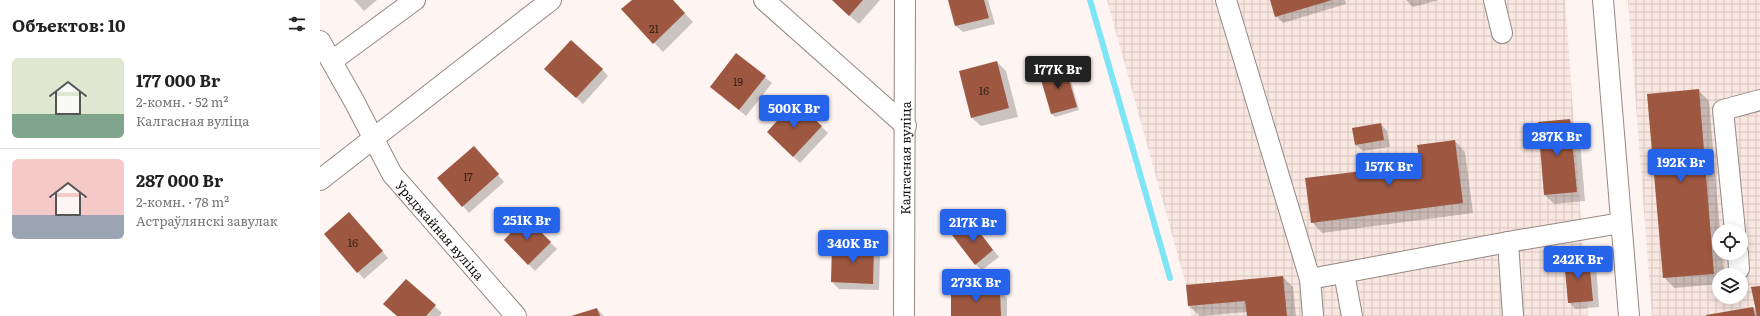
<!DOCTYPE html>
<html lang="ru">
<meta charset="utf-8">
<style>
:root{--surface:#fff;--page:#f6f6f6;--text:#222;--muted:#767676;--line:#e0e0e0;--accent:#2563eb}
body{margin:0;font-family:Literata,serif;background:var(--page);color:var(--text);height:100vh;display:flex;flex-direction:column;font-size:15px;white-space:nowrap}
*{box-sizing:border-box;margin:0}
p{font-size:13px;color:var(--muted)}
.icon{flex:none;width:22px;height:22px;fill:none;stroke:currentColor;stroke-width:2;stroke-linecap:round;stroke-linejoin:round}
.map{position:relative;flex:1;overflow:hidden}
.sheet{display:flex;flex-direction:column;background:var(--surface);width:320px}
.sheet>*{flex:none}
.controls{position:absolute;left:1392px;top:224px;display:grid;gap:8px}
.controls a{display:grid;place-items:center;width:36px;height:36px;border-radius:50%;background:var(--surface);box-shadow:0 2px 10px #0003;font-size:20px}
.price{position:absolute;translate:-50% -34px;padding:0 9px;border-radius:4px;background:var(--accent);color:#fff;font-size:13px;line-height:26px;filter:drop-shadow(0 1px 2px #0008)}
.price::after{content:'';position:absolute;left:50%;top:24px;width:12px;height:9px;margin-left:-6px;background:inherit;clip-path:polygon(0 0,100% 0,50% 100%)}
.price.selected{background:#222;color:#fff}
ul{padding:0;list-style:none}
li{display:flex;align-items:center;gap:12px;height:100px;padding:0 12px}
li+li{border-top:1px solid var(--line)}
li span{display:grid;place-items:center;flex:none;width:112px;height:80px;border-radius:6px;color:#555}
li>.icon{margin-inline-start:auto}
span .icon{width:48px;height:48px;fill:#fffc;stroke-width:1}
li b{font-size:17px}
h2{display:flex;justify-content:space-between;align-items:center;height:48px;padding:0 12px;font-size:17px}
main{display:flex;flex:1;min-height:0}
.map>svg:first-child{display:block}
.industrial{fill:url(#industrial-grid);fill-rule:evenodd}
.shadow{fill:#0003}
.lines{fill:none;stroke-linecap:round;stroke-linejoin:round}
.stream{stroke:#7de5f5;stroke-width:6}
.building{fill:#9e5841}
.minor-casing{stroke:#968883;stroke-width:22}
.minor{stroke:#fff;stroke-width:20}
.labels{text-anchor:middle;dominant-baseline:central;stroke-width:3;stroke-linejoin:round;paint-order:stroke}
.number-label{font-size:11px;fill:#36211a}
.street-label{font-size:13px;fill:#140f0d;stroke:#fef4f1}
</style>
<main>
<section class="sheet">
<h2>Объектов: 10<svg class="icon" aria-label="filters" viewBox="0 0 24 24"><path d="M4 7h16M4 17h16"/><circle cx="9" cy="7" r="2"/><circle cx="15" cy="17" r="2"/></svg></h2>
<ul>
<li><span style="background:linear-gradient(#dfe7d0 70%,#7fa58c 0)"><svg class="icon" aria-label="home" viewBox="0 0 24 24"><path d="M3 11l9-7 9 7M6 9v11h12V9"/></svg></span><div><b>177 000 Br</b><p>2-комн. · 52 m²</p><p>Калгасная вуліца</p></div></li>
<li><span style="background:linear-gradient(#f6c9c9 70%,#9aa5b1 0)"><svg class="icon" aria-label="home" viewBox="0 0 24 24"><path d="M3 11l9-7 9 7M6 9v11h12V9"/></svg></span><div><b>287 000 Br</b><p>2-комн. · 78 m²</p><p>Астраўлянскі завулак</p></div></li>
</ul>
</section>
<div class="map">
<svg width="1440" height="316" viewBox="0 0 1440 316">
<defs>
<pattern id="industrial-grid" width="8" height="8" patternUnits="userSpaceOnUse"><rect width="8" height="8" fill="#f9e7e1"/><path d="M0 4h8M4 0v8" fill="none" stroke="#d5c5c0"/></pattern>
</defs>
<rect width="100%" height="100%" fill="#fef4f1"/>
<!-- industrial -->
<g class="industrial">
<polygon points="787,0 1245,0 1268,316 871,316 866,285"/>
<path d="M 1308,0 L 1440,0 L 1440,316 L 1332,316 ZM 1399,231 L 1421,231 L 1421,253 L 1399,253 ZM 1399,275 L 1421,275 L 1421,297 L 1399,297 Z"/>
</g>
<!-- shadow -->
<g class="shadow">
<polygon points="34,0 57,0 44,11"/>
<polygon points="314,0 352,0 373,22 343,52 302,9"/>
<polygon points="512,0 560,0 539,24"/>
<polygon points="630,0 668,0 675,24 643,32 636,26"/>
<polygon points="951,0 1025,0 1026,4 963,23 956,16"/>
<polygon points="1086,0 1119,0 1093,7"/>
<polygon points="417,54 452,83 426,116 398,93"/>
<polygon points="677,62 686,71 698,117 661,126 652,118"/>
<polygon points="744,67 748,70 759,110 735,117 732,114 720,73"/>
<polygon points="282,69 288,76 263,104 232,75"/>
<polygon points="1378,90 1389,101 1400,231 1399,253 1402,253 1404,275 1399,275 1399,284 1354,288 1344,277"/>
<polygon points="1250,120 1259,129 1265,201 1234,204 1225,195"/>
<polygon points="1061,124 1067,131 1070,147 1043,151 1036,145"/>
<polygon points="501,126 508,133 480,163 455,139"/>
<polygon points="1135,141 1145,152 1153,213 1002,233 992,222 1101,165"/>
<polygon points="160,154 184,182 149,213 143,206"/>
<polygon points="206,219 237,249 215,271 185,240"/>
<polygon points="36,220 68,258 44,279 38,272"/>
<polygon points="651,222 679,257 662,270 655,264"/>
<polygon points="513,246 554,247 560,254 559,290 519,289 512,282"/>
<polygon points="1269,259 1276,265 1279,307 1255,309 1249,302 1246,260"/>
<polygon points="963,277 973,287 976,316 928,316 927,312 880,316 869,306"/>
<polygon points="86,280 122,313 119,316 78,316"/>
<polygon points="1440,287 1440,316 1387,316 1433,308 1438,312"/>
<polygon points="680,291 687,298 687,316 632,316"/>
<polygon points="277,309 284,316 253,316"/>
</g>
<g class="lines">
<!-- stream -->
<polyline class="stream" points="770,0 850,278"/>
</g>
<!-- building -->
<g class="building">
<polygon points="312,0 353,0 365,13 333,44 301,9"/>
<polygon points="512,0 543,0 529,16"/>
<polygon points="628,0 664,0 669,18 635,26"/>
<polygon points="950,0 1012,0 955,17"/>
<polygon points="251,40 283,69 256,98 224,69"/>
<polygon points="416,53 446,76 419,110 390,87"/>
<polygon points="677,61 689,108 651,118 639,71"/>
<polygon points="745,66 757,107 731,114 719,73"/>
<polygon points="1379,89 1394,274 1343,278 1327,94"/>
<polygon points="475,101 502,126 473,157 447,132"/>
<polygon points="1250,119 1257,192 1224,195 1218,122"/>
<polygon points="1061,123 1064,140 1035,145 1032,128"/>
<polygon points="1135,140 1143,203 991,223 985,178 1100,164 1097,145"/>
<polygon points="154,146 179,174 142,207 117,178"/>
<polygon points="29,212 63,251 37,273 4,234"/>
<polygon points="206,217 231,242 208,265 184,240"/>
<polygon points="651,221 673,250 655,265 632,235"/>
<polygon points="512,245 554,246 553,284 511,282"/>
<polygon points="1269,258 1273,301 1248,303 1244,259"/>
<polygon points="963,276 967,316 927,316 925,301 868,306 866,285"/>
<polygon points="86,279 116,305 106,316 77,316 63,304"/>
<polygon points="1440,286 1440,316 1437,316 1431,287"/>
<polygon points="680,290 681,316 631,316 631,291"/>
<polygon points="1433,307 1435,316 1386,316 1386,315"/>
<polygon points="277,308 280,316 251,316"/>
</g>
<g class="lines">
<!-- minor casing -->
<g class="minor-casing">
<g id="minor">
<polyline points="444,0 586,126"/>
<polyline points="906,0 990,279 1188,242 1301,223"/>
<polyline points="1174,0 1182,33"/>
<polyline points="1283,0 1309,316"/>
<path id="s1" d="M 0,41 L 34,101 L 72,174 L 196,316"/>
<polyline points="12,61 95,0"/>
<polyline points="0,180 231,0"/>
<polyline points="1415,231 1403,110 1440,100"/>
<polyline points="1188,242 1193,316"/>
<polyline points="1418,253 1419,269"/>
<polyline points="1024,273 1032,316"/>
<polyline points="990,279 993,316"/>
<path id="s2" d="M 584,316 L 585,0"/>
</g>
</g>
<!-- minor -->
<use href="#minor" class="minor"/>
</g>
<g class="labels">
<!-- number labels -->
<g class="number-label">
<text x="334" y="28">21</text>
<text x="418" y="81">19</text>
<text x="664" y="90">16</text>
<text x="148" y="176">17</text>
<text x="33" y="242">16</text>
</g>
<!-- street labels -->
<g class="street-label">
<text stroke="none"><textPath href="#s2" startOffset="158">Калгасная вуліца</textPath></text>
<text stroke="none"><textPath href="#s1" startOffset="225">Ураджайная вуліца</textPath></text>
</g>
</g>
</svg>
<div class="controls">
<a><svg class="icon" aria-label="locate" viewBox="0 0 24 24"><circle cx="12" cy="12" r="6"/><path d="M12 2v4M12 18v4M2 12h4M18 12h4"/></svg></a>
<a><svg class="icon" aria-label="layers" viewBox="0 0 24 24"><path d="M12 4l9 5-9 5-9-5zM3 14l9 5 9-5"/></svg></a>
</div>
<b class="price selected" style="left:738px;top:90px">177K Br</b>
<b class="price" style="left:474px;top:129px">500K Br</b>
<b class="price" style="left:1237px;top:157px">287K Br</b>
<b class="price" style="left:1361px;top:183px">192K Br</b>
<b class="price" style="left:1069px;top:187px">157K Br</b>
<b class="price" style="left:207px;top:241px">251K Br</b>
<b class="price" style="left:653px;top:243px">217K Br</b>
<b class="price" style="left:533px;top:264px">340K Br</b>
<b class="price" style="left:1258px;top:280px">242K Br</b>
<b class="price" style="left:656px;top:303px">273K Br</b>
</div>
</main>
